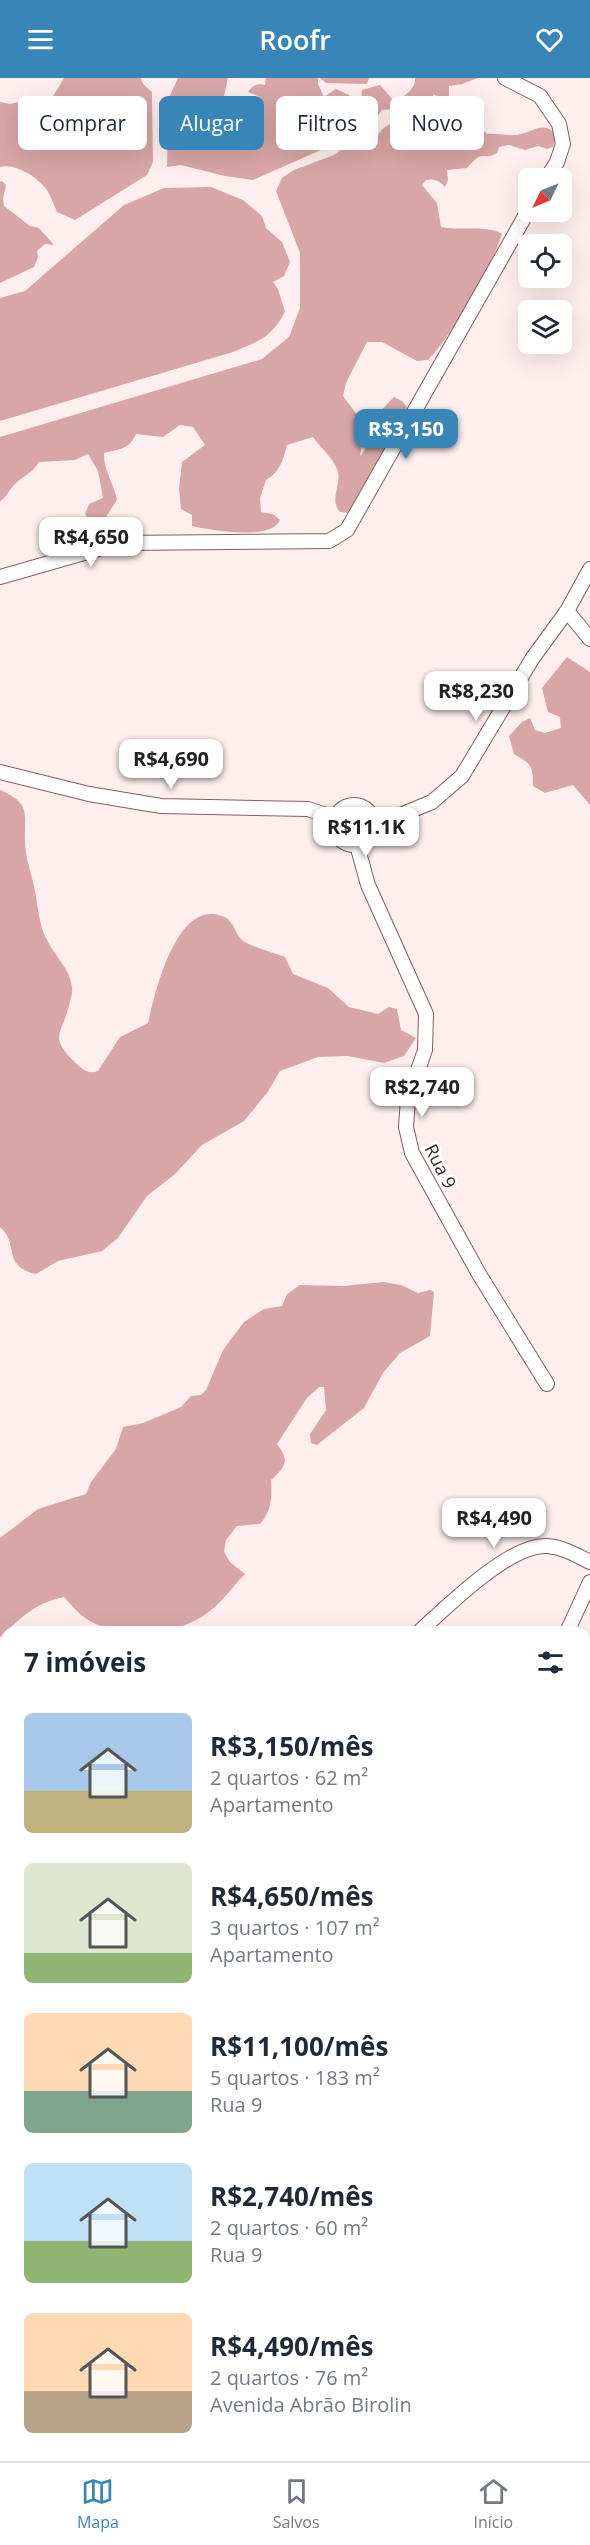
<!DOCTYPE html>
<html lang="pt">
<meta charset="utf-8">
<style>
:root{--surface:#fff;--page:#f2f2f3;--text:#1f2937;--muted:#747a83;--line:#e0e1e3;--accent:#3886b8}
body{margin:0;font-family:"Open Sans",sans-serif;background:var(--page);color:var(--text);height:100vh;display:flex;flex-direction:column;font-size:22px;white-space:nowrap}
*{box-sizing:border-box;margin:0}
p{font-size:20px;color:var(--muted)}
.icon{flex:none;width:33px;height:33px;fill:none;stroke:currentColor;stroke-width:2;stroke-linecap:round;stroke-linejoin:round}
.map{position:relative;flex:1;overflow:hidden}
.panel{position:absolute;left:0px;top:1548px;width:591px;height:836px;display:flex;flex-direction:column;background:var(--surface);border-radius:18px 18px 0 0;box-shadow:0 6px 24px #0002}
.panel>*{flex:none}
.hud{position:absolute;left:18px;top:18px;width:555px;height:54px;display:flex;gap:12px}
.needle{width:39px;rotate:227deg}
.controls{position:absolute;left:518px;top:90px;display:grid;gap:12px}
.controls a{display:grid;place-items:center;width:54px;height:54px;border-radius:9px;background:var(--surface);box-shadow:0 6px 24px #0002;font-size:30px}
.price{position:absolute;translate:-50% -51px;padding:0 14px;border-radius:12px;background:#fff;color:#222;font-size:20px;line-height:39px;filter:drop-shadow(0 2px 3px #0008)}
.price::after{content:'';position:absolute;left:50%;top:36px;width:18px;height:14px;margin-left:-9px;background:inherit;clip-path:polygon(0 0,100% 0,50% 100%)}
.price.current{background:var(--accent);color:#fff}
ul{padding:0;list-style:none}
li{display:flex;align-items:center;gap:18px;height:150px;padding:0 24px}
li span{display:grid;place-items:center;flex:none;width:168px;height:120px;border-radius:9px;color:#555}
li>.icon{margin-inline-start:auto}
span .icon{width:72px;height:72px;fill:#fffc;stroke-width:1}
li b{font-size:26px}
h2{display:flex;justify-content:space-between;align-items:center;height:72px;padding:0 24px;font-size:26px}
.chip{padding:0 21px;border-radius:9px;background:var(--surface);box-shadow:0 6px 24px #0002;font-size:21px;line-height:54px}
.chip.current{background:var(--accent);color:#fff}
header{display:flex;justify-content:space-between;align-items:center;height:78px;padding:0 24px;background:var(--accent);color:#fff;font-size:27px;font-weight:600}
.tabs{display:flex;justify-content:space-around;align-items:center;height:84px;border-top:2px solid var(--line);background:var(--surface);font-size:16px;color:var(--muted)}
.tabs a{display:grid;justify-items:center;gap:3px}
.tabs .current{color:var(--accent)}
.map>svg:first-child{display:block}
.forest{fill:#d8a6a6}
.water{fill:#b98989}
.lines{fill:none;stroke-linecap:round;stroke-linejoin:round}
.minor-casing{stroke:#7f6060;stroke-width:16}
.minor{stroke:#fff;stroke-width:14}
.labels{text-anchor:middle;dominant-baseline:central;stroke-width:6;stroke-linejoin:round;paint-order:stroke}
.street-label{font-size:18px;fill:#372a2a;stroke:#fff}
</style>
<header><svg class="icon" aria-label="menu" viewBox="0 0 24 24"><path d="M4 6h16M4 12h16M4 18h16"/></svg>Roofr<svg class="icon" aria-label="heart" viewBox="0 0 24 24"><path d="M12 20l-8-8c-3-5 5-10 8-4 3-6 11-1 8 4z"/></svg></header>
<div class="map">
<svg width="590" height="2383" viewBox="0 0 590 2383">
<rect width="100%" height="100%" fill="#feefee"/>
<!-- forest -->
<g class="forest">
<path d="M 64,0 L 141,0 L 143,6 L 152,14 L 153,84 L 147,97 L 75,142 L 57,134 C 54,127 51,119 47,112 C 38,99 15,85 0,89 L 0,24 L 10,26 L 18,24 L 21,36 L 30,38 L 43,35 Z"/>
<path d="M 178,0 L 228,0 L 221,32 L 225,37 L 232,34 L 235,28 L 242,23 L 260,38 L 262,34 L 260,19 L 248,14 C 253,7 257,5 265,7 L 266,0 L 318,0 L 318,6 L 324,19 L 336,11 L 349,17 L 353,24 L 356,47 L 350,57 L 337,65 L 253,102 L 225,98 L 181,87 L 167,89 L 168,22 Z"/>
<polygon points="320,0 369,0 367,6 326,5"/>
<path d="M 415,0 L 478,0 L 462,6 L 449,8 L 449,18 L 441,20 L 433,16 L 433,20 L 429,23 L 413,21 L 415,30 L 408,31 L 404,26 L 404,18 C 410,13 416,8 415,0 Z"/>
<polygon points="380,7 395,24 395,31 382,32 375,41 369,40 361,24 362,12"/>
<path d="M 424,38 L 450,53 C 462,44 477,44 487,56 C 497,55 512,59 521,56 C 535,53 539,45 553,53 L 556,60 L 553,69 L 547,71 L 538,68 L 525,72 L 509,67 L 499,69 L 497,75 C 481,84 485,69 467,90 L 447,92 L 448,102 L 445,109 C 440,103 434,100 426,102 L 422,107 L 437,125 L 441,149 C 460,153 488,147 502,156 C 493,187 451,259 428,282 L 417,283 L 382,264 L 367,264 L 346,305 L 343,318 L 365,347 L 360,378 C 367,371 366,365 369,356 C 374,340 383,330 394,319 L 402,323 L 407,329 L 362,411 L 357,425 L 349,435 L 340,434 C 329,422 341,408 338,394 C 335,382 320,369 313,359 L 287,367 C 283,382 280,394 266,402 L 260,420 L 261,434 L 273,436 L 280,442 C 272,463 210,452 192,448 L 192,437 L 181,431 L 179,411 L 182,384 L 205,367 L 193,349 L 180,347 L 163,359 L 136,356 C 129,372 119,371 104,375 C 103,391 114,406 117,422 L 102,445 L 91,445 L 85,436 L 89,426 L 103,420 L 98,393 L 88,376 L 75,382 L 39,384 C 32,396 22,398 13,408 C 8,414 7,419 0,423 L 0,359 L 262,281 L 289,259 L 300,230 L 300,175 L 276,113 L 282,100 L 294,92 L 334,77 L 352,64 L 362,62 L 365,67 L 376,62 C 382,42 407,41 424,38 Z"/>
<polygon points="2,103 6,107 3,121 4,128 30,148 39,150 54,167 45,166 37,173 38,179 34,189 0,205 0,104"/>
<path d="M 211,109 L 243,122 L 262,138 L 266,150 L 282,164 L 290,184 L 284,198 L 273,204 L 278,211 L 285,234 C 271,260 259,263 233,274 L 0,343 L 0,220 L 25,213 L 124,127 L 164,110 Z"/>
<path d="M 567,579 L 590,594 L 590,727 L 573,707 L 545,715 L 533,708 C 533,687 531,686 514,676 L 509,658 L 522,644 L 530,640 L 535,652 L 545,655 L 561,650 L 560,639 L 548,634 L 542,610 Z"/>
<path d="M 0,712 C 32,726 24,735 25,763 C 25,779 32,797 35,813 C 38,828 39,848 47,862 C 54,877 71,892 72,910 C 73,914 71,919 70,923 C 63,958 46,957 78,987 C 84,993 90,996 98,993 L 120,959 L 148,945 C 155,915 176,821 222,838 C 234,842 234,854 242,862 C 249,868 275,875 285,879 L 293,896 L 328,910 L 349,929 L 378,936 L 389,929 L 397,931 L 401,952 L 416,960 L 404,978 L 384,985 L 348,978 L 318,979 L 280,993 L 267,1015 L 244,1043 L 202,1067 L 175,1096 L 147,1118 L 118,1160 L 102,1173 L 58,1183 L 36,1196 C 1,1188 20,1166 0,1149 Z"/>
<path d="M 383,1204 L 401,1207 L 418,1215 L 430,1212 L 434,1214 L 430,1258 L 400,1275 L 383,1295 L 364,1330 L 317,1367 L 311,1365 L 310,1356 L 326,1332 L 324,1309 L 319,1309 L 307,1320 L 277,1366 C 290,1383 286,1388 271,1402 C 272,1419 272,1433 260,1446 L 237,1448 L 226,1462 L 224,1474 L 230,1484 L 245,1496 C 233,1508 224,1522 210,1533 C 180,1557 131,1561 96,1546 C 83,1541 73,1529 64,1519 C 35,1525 21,1540 0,1559 L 0,1460 L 38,1431 L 86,1416 L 91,1404 L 116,1371 L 123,1349 L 143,1345 L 181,1329 L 191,1318 L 201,1317 L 206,1312 L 223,1272 L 244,1244 L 264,1231 L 282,1228 L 287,1216 L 300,1207 L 344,1208 Z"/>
<polygon points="590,1855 590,2284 585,2289 585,1865"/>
<polygon points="0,2339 6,2366 6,2378 9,2378 8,2383 0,2383"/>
<polygon points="590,2339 590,2383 550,2383 554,2378 585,2378 585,2346"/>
</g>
<!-- water -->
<g class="water">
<polygon points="590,2264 590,2337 585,2341 585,2267"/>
<polygon points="484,2378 544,2378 540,2383 482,2383"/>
</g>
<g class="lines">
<!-- minor casing -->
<g class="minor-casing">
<g id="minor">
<polyline points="505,0 540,18 559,46 563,66 557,84 547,100"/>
<polyline points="0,499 119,465 329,463 347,452 528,133"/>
<polyline points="567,533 590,561"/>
<polyline points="0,694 89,716 161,728 308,731 335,740"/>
<circle cx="354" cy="747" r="20"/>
<polyline points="374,748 432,724 462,698 532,581 567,533 590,491"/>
<polyline points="357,767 368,807 426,936 425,972 408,1021 406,1049 412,1075 479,1196 547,1306"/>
<path d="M 419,1554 C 447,1529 509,1466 547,1468 C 563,1469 576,1477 590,1484"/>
<polyline points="567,1554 590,1504"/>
<polyline points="0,1661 6,1659"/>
</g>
</g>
<!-- minor -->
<use href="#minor" class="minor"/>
</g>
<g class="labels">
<!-- street labels -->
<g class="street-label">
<text transform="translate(441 1088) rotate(63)">Rua 9</text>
</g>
</g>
</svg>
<div class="controls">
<a><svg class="needle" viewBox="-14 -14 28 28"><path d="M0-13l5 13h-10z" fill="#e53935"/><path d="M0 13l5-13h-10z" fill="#747a83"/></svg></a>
<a><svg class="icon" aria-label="locate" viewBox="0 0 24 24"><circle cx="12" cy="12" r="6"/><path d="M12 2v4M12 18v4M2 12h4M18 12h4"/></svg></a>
<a><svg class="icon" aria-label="layers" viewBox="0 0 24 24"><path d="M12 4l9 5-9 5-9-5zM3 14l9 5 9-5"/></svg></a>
</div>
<b class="price current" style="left:406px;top:382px">R$3,150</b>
<b class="price" style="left:91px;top:490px">R$4,650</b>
<b class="price" style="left:476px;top:644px">R$8,230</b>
<b class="price" style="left:171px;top:712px">R$4,690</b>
<b class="price" style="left:366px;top:780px">R$11.1K</b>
<b class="price" style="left:422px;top:1040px">R$2,740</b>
<b class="price" style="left:494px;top:1471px">R$4,490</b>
<div class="hud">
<a class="chip">Comprar</a>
<a class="chip current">Alugar</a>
<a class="chip">Filtros</a>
<a class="chip">Novo</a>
</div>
<section class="panel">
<h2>7 imóveis<svg class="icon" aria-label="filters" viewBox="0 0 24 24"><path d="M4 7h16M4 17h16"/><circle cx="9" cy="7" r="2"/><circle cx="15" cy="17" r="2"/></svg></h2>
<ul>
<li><span style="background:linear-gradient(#a9c7e8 65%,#c2b280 0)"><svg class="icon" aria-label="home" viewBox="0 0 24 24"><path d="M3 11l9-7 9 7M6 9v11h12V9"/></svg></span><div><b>R$3,150/mês</b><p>2 quartos · 62 m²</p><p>Apartamento</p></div></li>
<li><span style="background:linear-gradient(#dfe7d0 75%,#8fb573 0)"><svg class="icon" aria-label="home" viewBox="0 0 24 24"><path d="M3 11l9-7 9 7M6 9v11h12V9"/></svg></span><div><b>R$4,650/mês</b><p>3 quartos · 107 m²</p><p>Apartamento</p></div></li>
<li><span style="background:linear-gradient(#ffd9b3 65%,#7fa58c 0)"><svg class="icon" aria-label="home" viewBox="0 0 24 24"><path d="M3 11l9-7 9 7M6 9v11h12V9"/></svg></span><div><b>R$11,100/mês</b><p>5 quartos · 183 m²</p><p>Rua 9</p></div></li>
<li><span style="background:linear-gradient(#bfe0f5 65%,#8fb573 0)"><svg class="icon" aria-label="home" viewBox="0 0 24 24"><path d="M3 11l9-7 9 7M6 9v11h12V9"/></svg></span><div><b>R$2,740/mês</b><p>2 quartos · 60 m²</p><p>Rua 9</p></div></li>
<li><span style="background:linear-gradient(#ffd9b3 65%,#b9a48a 0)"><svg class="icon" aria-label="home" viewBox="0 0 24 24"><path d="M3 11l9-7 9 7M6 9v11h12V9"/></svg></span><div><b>R$4,490/mês</b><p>2 quartos · 76 m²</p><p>Avenida Abrão Birolin</p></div></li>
</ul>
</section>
</div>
<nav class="tabs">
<a class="current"><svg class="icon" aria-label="map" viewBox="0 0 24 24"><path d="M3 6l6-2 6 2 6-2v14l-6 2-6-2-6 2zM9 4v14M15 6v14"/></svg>Mapa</a>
<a><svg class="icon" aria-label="saved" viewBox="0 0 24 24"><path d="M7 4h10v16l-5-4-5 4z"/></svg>Salvos</a>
<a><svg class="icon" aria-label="home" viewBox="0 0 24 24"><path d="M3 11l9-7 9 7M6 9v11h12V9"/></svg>Início</a>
</nav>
